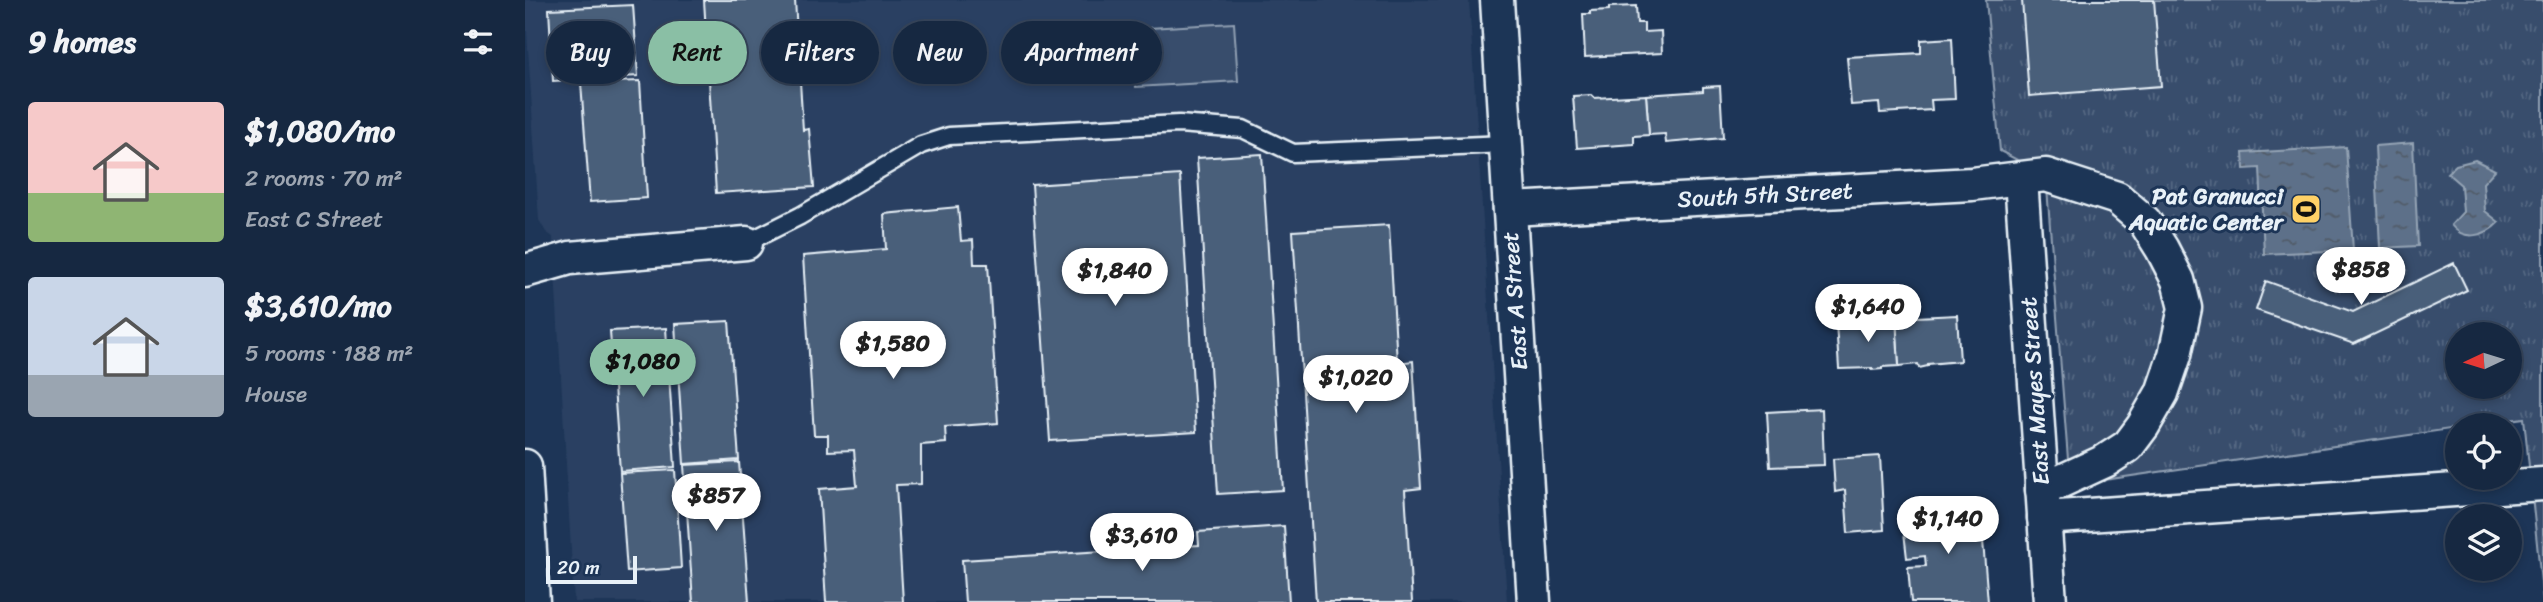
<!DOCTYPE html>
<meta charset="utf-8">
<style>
:root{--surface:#162841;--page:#1f3048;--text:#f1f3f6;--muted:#9ea6b1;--line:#35445a;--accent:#8abfa5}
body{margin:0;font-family:Sriracha,sans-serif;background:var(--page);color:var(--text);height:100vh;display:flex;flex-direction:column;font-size:26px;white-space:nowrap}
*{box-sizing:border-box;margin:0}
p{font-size:23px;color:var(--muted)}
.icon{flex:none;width:38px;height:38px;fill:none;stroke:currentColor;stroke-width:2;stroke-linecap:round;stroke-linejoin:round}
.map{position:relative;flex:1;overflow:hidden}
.details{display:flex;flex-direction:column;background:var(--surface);width:525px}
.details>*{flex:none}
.guide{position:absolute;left:21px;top:21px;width:665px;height:63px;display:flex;gap:14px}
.needle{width:46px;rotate:266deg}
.fabs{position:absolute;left:1920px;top:322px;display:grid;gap:14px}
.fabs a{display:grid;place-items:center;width:77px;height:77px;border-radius:50%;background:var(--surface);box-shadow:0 4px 10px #0003,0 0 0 2px var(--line);font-size:35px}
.scale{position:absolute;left:21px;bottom:18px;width:91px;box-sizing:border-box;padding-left:7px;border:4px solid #e8f1f8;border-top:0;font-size:19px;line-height:24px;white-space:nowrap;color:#e8f1f8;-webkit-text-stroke:5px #1d3557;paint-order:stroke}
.price{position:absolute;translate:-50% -60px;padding:0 16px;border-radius:24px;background:#fff;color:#222;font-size:23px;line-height:46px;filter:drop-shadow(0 2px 4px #0008)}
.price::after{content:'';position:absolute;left:50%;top:42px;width:21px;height:16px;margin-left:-10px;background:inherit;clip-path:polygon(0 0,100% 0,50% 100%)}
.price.current{background:var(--accent);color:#111}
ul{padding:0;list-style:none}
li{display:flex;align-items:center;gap:21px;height:175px;padding:0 28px}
li span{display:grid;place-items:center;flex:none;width:196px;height:140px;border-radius:7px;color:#555}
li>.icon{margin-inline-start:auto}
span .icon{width:84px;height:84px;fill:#fffc;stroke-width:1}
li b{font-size:30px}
h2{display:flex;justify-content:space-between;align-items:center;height:84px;padding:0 28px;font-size:30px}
.tag{padding:0 24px;border-radius:32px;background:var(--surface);box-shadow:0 4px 10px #0003,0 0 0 2px var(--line);font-size:24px;line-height:63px}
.tag.current{background:var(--accent);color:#111}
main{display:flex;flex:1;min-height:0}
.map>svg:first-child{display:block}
.built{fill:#2a4162}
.park{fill:url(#park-tufts);stroke:#909fb2;stroke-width:2;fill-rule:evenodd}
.pitch{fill:#374d6c;stroke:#909fb2;stroke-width:2}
.water{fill:url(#water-ripples);stroke:#95a4b5;stroke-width:2}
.building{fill:#495e7a;stroke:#e8f1f8;stroke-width:2}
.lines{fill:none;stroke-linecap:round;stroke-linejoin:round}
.lane-casing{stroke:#e8f1f8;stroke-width:21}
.street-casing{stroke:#e8f1f8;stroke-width:37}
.lane{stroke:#1d3557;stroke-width:16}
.street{stroke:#1d3557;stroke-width:32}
.labels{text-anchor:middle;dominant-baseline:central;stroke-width:6;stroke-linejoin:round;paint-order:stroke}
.street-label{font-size:23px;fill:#e8f1f8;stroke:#1d3557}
.poi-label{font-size:23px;font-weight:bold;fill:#e8f1f8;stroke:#1d3557;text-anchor:end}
</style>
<main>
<section class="details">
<h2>9 homes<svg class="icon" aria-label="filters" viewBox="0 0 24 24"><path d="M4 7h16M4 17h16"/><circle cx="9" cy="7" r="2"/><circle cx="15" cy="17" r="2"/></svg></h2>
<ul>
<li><span style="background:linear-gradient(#f6c9c9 65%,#8fb573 0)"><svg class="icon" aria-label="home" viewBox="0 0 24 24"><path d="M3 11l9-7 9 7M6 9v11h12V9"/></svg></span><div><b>$1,080/mo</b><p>2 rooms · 70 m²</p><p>East C Street</p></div></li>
<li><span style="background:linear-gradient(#c9d6e8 70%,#9aa5b1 0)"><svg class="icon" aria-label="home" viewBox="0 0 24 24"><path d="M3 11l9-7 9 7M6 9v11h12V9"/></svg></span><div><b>$3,610/mo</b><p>5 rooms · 188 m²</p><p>House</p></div></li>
</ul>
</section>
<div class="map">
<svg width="2018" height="602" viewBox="0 0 2018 602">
<defs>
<pattern id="park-tufts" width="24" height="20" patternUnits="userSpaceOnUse" patternTransform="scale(1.75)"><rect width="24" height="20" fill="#374d6c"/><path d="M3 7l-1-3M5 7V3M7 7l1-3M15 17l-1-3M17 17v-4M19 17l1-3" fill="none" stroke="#546782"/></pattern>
<pattern id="water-ripples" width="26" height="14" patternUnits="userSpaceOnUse" patternTransform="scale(1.75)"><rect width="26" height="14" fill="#5d7089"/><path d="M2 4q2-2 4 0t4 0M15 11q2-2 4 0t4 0" fill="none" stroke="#505a66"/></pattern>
</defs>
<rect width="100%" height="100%" fill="#1d3557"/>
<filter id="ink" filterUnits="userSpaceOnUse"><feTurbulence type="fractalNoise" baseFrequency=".0143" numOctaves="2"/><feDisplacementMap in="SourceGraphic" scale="14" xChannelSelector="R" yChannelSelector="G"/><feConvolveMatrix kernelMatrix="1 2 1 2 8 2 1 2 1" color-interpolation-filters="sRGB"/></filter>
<g filter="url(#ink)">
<!-- built -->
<polygon class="built" points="0,0 944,0 982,602 49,602 28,237 21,232 14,220"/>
<!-- park -->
<path class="park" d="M 1461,0 L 2018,0 L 2018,602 L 1999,418 L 1949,425 L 1932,425 L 1932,428 L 1545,485 L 1521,175 L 1475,151 ZM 1932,334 L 1984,334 L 1984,387 L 1932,387 Z"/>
<!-- pitch -->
<polygon class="pitch" points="709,23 713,81 611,87 607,29"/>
<!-- water -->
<g class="water">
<polygon points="1888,143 1893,246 1855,248 1850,146"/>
<polygon points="1821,147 1828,250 1739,254 1735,168 1719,169 1718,153"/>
<path d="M 1950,160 L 1970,170 L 1958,183 L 1960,211 L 1974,222 C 1961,236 1939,242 1926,225 L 1938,212 L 1936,185 L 1922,173 L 1931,165 Z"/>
</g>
<!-- building -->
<g class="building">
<polygon points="179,0 270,0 278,130 284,129 289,187 191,193"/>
<polygon points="1497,0 1629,0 1636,86 1504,96"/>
<polygon points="108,5 113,76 28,81 24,9"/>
<polygon points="1111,6 1112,23 1119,23 1119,32 1136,31 1137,53 1060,57 1058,14 1065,14 1065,11 1084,10 1084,7"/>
<polygon points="1427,38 1430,99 1406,100 1407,110 1355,113 1354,103 1326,105 1322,57 1396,53 1396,40"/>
<polygon points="115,81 122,198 65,202 56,83"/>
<polygon points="1195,86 1198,138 1141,143 1140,134 1124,135 1121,95 1178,91 1178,87"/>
<polygon points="1066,95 1069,98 1121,95 1124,135 1109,136 1109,144 1052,148 1048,96"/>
<polygon points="737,154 758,490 693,494 672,158"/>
<polygon points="655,175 671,432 525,441 507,185"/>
<polygon points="433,207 436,241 448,240 449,264 463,264 473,423 420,427 421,443 396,445 396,484 371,485 378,602 301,602 294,489 332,486 329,450 303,451 303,435 289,435 278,256 361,249 359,214"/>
<polygon points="864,225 872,363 888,361 896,488 880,490 887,602 791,602 768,231"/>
<polygon points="1929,263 1942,290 1829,344 1731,310 1741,281 1828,312"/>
<polygon points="1432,315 1435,361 1403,364 1403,366 1394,368 1393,364 1374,366 1371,318"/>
<polygon points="1371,318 1374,366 1357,367 1357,369 1347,370 1347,368 1314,369 1311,323"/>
<polygon points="204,321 214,460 159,464 150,324"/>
<polygon points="141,328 150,467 95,471 85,331"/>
<polygon points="1297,409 1299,465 1245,467 1242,412"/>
<polygon points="1355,456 1359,530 1323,533 1320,490 1310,492 1308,459"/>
<polygon points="214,462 224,602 168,602 159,465"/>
<polygon points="150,470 156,568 102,572 95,473"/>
<polygon points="1455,504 1463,602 1386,602 1383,567 1401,566 1400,556 1382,558 1379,532 1398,530 1398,528 1395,528 1393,508"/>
<polygon points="759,526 764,602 440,602 437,560 674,545 673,532"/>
</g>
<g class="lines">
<!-- lane casing -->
<g class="lane-casing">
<polyline id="lane" points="221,243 275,216 396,145 424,136 654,124 718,129 768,153 981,144"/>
</g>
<!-- street casing -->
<g class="street-casing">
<g id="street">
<polyline points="972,0 1009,602"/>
<polyline points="1496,179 1525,602"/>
<polyline points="985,209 1447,184 1521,175 1592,198 1620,222 1637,249 1653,280 1660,308 1650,355 1637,393 1618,426 1603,446 1580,461 1517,490"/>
<polyline points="0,271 45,258 221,243"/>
<polyline points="0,466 8,602"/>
<polyline points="1519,518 2018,484"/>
</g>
</g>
<!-- lane -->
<use href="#lane" class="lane"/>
<!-- street -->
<use href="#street" class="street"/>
</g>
</g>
<!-- icons -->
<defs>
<g id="stadium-square" transform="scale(1.575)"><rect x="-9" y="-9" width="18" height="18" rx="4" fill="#ffd166" stroke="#1d3557"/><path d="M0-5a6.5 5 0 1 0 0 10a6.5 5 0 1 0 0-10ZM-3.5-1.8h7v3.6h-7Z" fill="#111"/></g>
</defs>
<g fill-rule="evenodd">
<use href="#stadium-square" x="1781" y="209"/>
</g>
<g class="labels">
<!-- street labels -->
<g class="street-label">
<text transform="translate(1240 195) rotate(-3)">South 5th Street</text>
<text transform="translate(990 301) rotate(-94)">East A Street</text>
<text transform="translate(1510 391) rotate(-94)">East Mayes Street</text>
</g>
<!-- poi labels -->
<g class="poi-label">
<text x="1758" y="196">Pat Granucci<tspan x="1758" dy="26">Aquatic Center</tspan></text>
</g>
</g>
</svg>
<div class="fabs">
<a><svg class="needle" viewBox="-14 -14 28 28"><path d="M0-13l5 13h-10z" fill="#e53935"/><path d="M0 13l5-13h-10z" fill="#9ea6b1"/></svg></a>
<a><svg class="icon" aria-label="locate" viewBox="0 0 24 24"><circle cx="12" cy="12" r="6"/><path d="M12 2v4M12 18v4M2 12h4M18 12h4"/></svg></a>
<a><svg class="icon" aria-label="layers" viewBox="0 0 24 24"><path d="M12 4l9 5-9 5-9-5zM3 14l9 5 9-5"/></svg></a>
</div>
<div class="scale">20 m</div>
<b class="price" style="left:1836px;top:307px">$858</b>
<b class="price" style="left:590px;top:308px">$1,840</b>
<b class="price" style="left:1343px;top:344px">$1,640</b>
<b class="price" style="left:368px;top:381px">$1,580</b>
<b class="price current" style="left:118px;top:399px">$1,080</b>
<b class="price" style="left:831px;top:415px">$1,020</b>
<b class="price" style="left:191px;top:533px">$857</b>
<b class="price" style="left:1423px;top:556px">$1,140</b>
<b class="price" style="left:617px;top:573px">$3,610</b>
<div class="guide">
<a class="tag">Buy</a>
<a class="tag current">Rent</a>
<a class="tag">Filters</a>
<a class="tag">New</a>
<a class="tag">Apartment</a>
</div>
</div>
</main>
